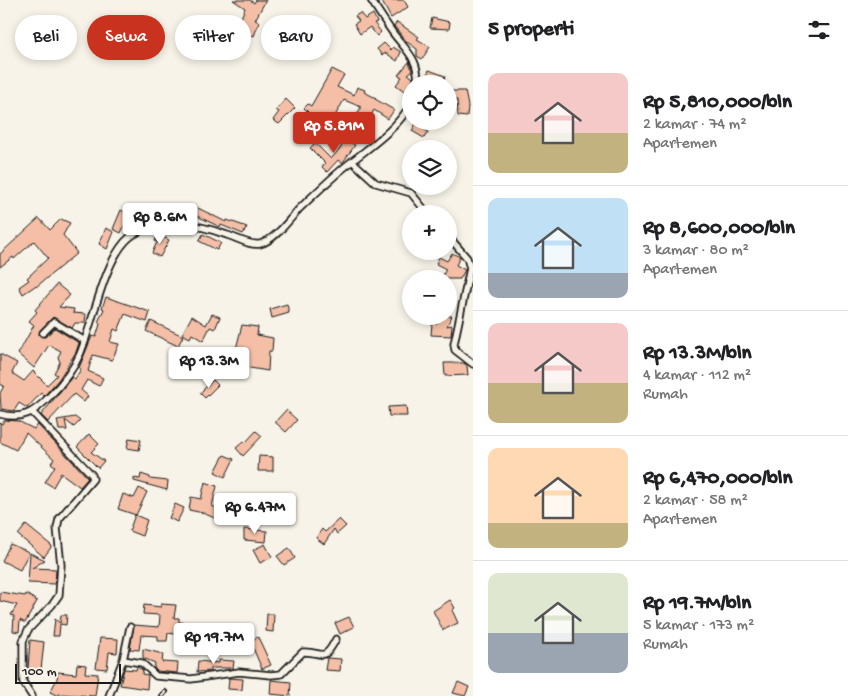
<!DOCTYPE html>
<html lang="id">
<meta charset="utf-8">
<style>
:root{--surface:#fff;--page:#f6f6f6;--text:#202124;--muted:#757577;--line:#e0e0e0;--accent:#c8321e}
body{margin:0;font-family:"Gochi Hand",sans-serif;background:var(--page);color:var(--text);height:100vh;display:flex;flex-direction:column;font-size:19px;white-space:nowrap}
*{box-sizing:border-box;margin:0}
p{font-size:16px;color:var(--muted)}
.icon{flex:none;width:28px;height:28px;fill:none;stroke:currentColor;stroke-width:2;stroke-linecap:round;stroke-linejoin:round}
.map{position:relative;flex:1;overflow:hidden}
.sheet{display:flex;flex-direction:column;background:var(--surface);width:375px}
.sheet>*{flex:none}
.hud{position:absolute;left:15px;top:15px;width:382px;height:45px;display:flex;gap:10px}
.tools{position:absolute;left:402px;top:75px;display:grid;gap:10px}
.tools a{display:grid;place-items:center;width:55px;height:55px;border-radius:50%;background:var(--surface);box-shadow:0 2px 8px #0003;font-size:25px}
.scale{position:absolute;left:15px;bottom:12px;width:106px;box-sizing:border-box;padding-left:5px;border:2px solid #1c1c1c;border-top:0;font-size:14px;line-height:18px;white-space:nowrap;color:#1c1c1c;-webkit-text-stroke:4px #f7f3e8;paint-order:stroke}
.price{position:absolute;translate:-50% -42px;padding:0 11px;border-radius:5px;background:#fff;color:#222;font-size:16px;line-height:32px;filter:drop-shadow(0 1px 2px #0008)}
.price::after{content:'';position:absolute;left:50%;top:30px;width:15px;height:11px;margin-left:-8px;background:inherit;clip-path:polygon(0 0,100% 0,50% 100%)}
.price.current{background:var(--accent);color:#fff}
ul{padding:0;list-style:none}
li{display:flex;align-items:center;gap:15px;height:125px;padding:0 15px}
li+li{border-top:1px solid var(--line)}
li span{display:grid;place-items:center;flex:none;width:140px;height:100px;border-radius:10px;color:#555}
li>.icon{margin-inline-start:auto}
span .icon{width:60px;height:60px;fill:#fffc;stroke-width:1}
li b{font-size:21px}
h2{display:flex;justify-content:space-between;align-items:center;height:60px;padding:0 15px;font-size:21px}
.pill{padding:0 18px;border-radius:22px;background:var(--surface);box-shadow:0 2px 8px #0003;font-size:18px;line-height:45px}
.pill.current{background:var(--accent);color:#fff}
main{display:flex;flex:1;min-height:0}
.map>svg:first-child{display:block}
.building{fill:#f4bfa6;stroke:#1c1c1c}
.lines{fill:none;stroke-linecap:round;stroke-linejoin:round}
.lane-casing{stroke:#1c1c1c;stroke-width:6}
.street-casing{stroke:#1c1c1c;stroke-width:9}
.lane{stroke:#f7f3e8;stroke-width:2.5}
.street{stroke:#f7f3e8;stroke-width:5.5}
</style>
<main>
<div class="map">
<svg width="473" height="696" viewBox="0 0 473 696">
<rect width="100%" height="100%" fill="#f7f3e8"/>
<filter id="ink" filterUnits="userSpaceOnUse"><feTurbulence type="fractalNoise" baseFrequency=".02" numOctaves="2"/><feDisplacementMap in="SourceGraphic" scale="10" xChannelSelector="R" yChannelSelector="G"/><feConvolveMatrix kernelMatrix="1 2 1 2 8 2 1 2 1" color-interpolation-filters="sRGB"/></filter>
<g filter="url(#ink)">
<!-- building -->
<g class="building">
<polygon points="233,0 250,0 254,3 256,0 266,0 255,20 259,22 254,36 243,32 242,35 235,33 245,8"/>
<polygon points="381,0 404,0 408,7 391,18"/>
<polygon points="360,13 365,19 373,14 377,22 374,23 381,32 377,36 370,27 360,34 354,24 359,21 355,16"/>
<polygon points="432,18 450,22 449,29 430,28"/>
<polygon points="397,22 419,37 417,39 430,47 422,59 417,56 417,49 407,42 394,26"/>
<polygon points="384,43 391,50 393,47 401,52 397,61 386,53 382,55 377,49"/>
<polygon points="409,62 412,71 408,74 413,78 411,88 407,93 396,85 402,77 398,75"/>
<polygon points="332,69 344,75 337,87 354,95 357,87 365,90 364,92 376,98 375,99 394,110 388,119 374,110 367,123 356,117 361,107 344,100 331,123 310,114 304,108 308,104 311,106"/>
<polygon points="429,70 445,76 443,84 423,84"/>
<polygon points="449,91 465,91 468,106 467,117 458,116 457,100 449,98"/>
<polygon points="286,99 295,108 279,124 273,120 279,112 276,110"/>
<polygon points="417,121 425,121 422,128 428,132 424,138 412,131"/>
<polygon points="345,139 355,145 344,161 342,163 338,160 327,172 322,167 325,163 310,148 315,143 331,159 342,146 340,145"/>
<polygon points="194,206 226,222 227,220 247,227 243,234 221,225 220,227 197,216 194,221 184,220"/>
<polygon points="121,210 129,215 121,233 113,229"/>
<polygon points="39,218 50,230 61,219 70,223 63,235 77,253 36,287 35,286 23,294 19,287 29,280 27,278 48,258 34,241 14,259 13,257 0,267 0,254"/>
<polygon points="106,228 114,232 107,249 99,244"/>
<polygon points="158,234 169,240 160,257 152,253 157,242 155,241"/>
<polygon points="203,234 221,243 217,250 199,241"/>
<polygon points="452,253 460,257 456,265 465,270 460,279 441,279 446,269 436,264 439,257 447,261"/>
<polygon points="57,284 70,295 59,307 74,309 73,313 86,314 85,323 75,323 72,328 53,317 40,330 39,335 45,337 55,328 79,343 76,352 59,379 44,396 41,393 27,408 19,403 14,411 1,409 0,393 4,386 0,384 0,354 17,363 12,373 24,381 33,371 47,385 57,375 54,373 60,362 58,357 61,351 49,345 34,368 18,354 34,325 29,321 37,312 35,310"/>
<polygon points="106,297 150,312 147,322 125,314 118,331 114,329 110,342 119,344 112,360 93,355 88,371 103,378 99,386 87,380 81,390 88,396 84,402 74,394 48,422 41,415 72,377 75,379 81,369 79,368 92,336 96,337 100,324 98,322 104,309 102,308"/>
<polygon points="287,304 289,313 272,318 270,309"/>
<polygon points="212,314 220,317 215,329 210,327 203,341 192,334 190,338 182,334 192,316 206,325"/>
<polygon points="441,316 452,316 447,326 452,325 451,336 431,335 432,323 437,324"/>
<polygon points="151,321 183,336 178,346 146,331"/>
<polygon points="242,325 258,327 257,335 273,338 272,351 269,351 268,371 232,365"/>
<polygon points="444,363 464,363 467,366 468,375 445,376"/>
<polygon points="213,380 218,385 205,398 200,393"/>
<polygon points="406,406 407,416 389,416 388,407"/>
<polygon points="286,410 297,420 286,432 275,422"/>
<polygon points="75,417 80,421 74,427 65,420 67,430 59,430 57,420"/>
<polygon points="5,420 18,421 34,429 37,424 88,478 80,487 61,473 53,487 45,482 55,466 51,463 54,459 26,433 16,450 0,442 0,423 2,424"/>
<polygon points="256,431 262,436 243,456 236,448 244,441 245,443"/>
<polygon points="89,434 99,444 91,452 104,461 98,468 77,447"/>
<polygon points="129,438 141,440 139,450 127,448"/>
<polygon points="224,455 234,459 225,477 215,472"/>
<polygon points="259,456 273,457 273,471 258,471"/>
<polygon points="141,474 150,477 150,479 168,481 167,490 134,481 134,478 140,479"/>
<polygon points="205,482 217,486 212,506 223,511 219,520 203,513 189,510 191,497 201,499"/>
<polygon points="139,488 147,492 136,515 118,509 123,494 134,498"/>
<polygon points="175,504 184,508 177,522 169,518"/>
<polygon points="135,515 147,520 142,536 129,531"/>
<polygon points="339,519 346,526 337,534 334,529 324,544 316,538 322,529 325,532"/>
<polygon points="26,525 52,546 44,557 18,535"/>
<polygon points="244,529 267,531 266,542 244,540"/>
<polygon points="10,544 29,552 20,570 2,561"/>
<polygon points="265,544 272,557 260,563 253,550"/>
<polygon points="289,548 295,558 284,565 277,556"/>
<polygon points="30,553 45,560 32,568 56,569 55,584 28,583"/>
<polygon points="0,592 25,596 26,594 37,601 25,623 20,620 19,632 13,631 14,616 11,615 17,605 0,601"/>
<polygon points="450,600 455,608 452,610 458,623 443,630 433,611"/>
<polygon points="161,604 176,605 174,618 179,618 179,622 195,624 194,640 182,639 182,635 168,633 167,641 158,641 158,636 141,635 139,650 130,649 134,625 159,627 160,615 143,614 144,605 161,607"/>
<polygon points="267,614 274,614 273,632 266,631"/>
<polygon points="61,615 67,615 66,625 60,624 59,636 53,636 55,619 60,623"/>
<polygon points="349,617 354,627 340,634 335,623"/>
<polygon points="258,637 271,665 262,669 250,641"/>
<polygon points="100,638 118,639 117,653 109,652 107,669 96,668"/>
<polygon points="30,640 44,642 41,670 28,669"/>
<polygon points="143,649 163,654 162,662 178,663 177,673 157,671 154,668 155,663 143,658"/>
<polygon points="327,658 341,659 340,671 325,670"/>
<polygon points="219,660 234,661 233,668 211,668 211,671 197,672 198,661 219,663"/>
<polygon points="77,664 86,665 85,673 98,674 95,696 59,694 58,696 50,692 57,679 58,672 76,674"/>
<polygon points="137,667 143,670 142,674 148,675 147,689 120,685 124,669 136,670"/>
<polygon points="229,678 243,679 242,690 228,689"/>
<polygon points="271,680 291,682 290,696 270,694"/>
<polygon points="458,682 469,687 465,696 453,693"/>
</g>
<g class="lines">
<!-- lane casing -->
<g class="lane-casing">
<polyline id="lane" points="162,696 165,692"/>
</g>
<!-- street casing -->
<g class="street-casing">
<g id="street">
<path d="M 371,0 C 378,11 385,22 393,33 C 405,49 421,61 417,84"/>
<polyline points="352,161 376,183 411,193 428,214"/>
<polyline points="449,237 467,258 470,268 454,344 455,350 473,364"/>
<polyline points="43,333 54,322 85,341"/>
<path d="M 0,414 C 22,420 34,413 49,397 C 62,384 73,371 80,354 C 93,324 104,258 130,237 C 157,216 198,224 227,235 C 237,238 250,246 260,244 C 275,240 289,220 299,209 C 315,194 330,179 346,166 C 368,148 398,129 411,103"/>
<path d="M 123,660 L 142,663 L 156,676 L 191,679 L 239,672 L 271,675 L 281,674 L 303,652 C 323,651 323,664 336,639"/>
<polyline points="32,696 23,682 23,641 28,630 52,605 59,595 61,565 57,528 59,519 93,479 92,475 33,413"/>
<polyline points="109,696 123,660 130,627"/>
</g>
</g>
<!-- lane -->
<use href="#lane" class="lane"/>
<!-- street -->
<use href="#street" class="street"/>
</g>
</g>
</svg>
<div class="tools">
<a><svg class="icon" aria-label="locate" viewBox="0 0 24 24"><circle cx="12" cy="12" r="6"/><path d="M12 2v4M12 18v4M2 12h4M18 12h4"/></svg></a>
<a><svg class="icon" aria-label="layers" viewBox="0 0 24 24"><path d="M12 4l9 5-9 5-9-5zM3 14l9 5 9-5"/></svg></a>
<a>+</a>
<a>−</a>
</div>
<div class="scale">100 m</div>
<b class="price current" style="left:334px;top:154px">Rp 5.81M</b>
<b class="price" style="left:160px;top:245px">Rp 8.6M</b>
<b class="price" style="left:209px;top:389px">Rp 13.3M</b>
<b class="price" style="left:255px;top:535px">Rp 6.47M</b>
<b class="price" style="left:214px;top:665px">Rp 19.7M</b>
<div class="hud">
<a class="pill">Beli</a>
<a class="pill current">Sewa</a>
<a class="pill">Filter</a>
<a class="pill">Baru</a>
</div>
</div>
<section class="sheet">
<h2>5 properti<svg class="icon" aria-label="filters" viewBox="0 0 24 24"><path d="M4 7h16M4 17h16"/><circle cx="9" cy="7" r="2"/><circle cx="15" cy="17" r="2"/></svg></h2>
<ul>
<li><span style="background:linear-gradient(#f6c9c9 60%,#c2b280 0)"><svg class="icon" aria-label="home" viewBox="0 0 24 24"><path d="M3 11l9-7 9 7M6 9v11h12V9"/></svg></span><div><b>Rp 5,810,000/bln</b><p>2 kamar · 74 m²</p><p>Apartemen</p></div></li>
<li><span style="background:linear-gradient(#bfe0f5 75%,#9aa5b1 0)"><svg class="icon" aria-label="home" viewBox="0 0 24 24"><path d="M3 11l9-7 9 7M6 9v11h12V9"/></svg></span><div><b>Rp 8,600,000/bln</b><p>3 kamar · 80 m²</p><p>Apartemen</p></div></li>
<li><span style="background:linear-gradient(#f6c9c9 60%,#c2b280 0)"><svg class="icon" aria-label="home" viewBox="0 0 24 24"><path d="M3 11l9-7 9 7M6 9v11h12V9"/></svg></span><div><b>Rp 13.3M/bln</b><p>4 kamar · 112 m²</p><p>Rumah</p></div></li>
<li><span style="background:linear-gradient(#ffd9b3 75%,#c2b280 0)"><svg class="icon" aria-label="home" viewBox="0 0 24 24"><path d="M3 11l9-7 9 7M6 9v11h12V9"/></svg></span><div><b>Rp 6,470,000/bln</b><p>2 kamar · 58 m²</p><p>Apartemen</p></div></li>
<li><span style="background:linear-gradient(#dfe7d0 60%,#9aa5b1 0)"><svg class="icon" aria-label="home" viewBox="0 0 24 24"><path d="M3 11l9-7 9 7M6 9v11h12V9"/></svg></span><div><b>Rp 19.7M/bln</b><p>5 kamar · 173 m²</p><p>Rumah</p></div></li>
</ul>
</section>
</main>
